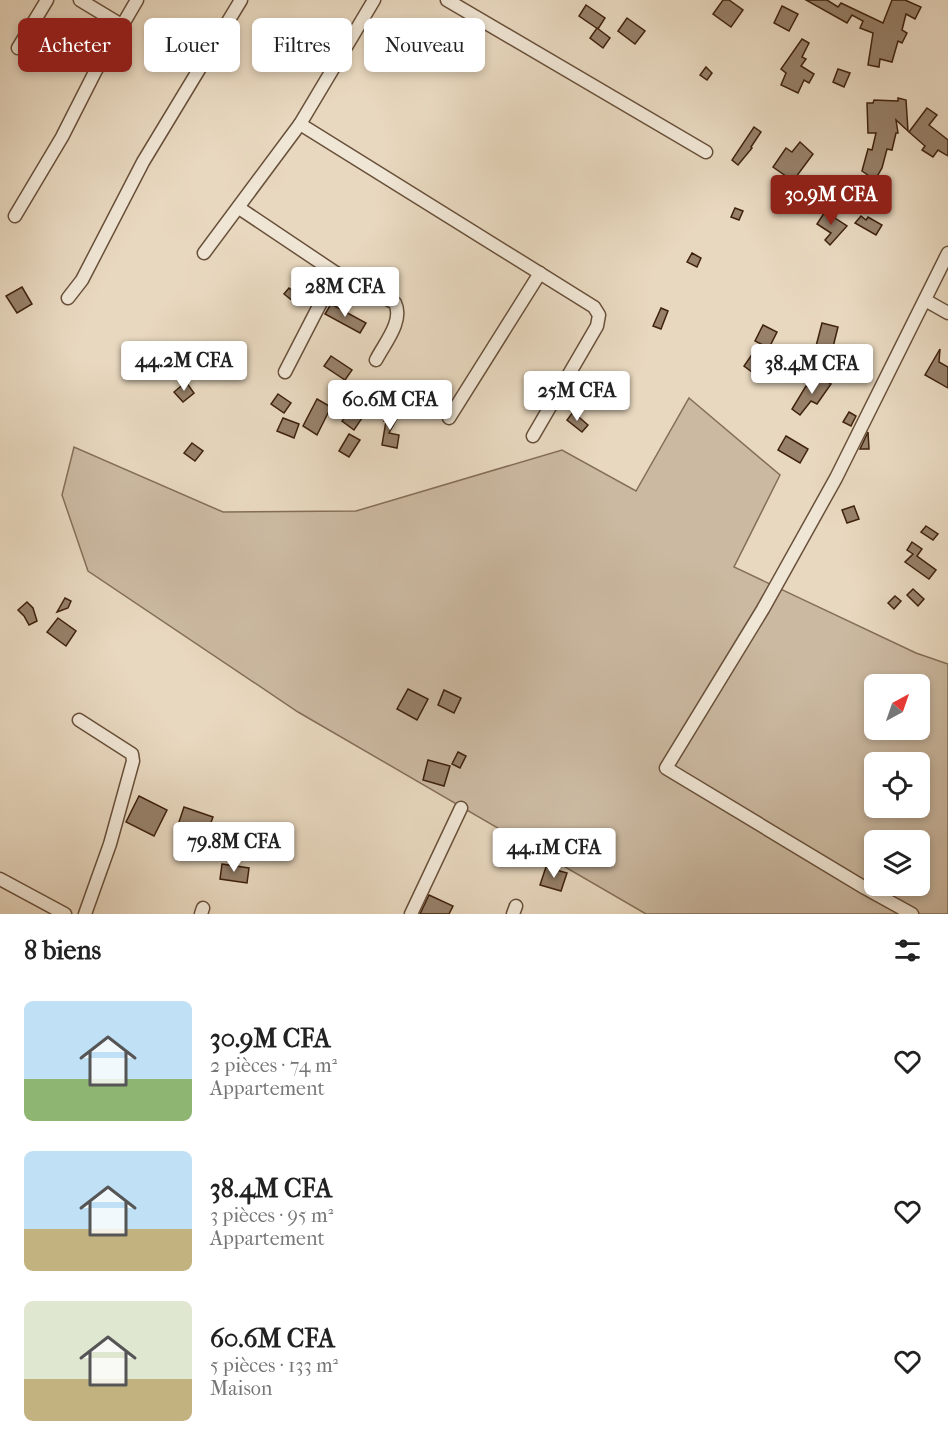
<!DOCTYPE html>
<html lang="fr">
<meta charset="utf-8">
<style>
:root{--surface:#fff;--page:#f2f2f2;--text:#222;--muted:#767676;--accent:#8f2418}
body{margin:0;font-family:"IM FELL French Canon",serif;background:var(--page);color:var(--text);height:100vh;display:flex;flex-direction:column;font-size:22px;white-space:nowrap}
*{box-sizing:border-box;margin:0}
p{font-size:20px;color:var(--muted)}
.icon{flex:none;width:33px;height:33px;fill:none;stroke:currentColor;stroke-width:2;stroke-linecap:round;stroke-linejoin:round}
.map{position:relative;height:914px;overflow:hidden}
.panel{display:flex;flex-direction:column;background:var(--surface);flex:1}
.panel>*{flex:none}
.banner{position:absolute;left:18px;top:18px;width:600px;height:54px;display:flex;gap:12px}
.needle{width:39px;rotate:40deg}
.fabs{position:absolute;left:864px;top:674px;display:grid;gap:12px}
.fabs a{display:grid;place-items:center;width:66px;height:66px;border-radius:9px;background:var(--surface);box-shadow:0 3px 9px #0003;font-size:30px}
.price{position:absolute;translate:-50% -51px;padding:0 14px;border-radius:6px;background:#fff;color:#222;font-size:20px;line-height:39px;filter:drop-shadow(0 2px 3px #0008)}
.price::after{content:'';position:absolute;left:50%;top:36px;width:18px;height:14px;margin-left:-9px;background:inherit;clip-path:polygon(0 0,100% 0,50% 100%)}
.price.active{background:var(--accent);color:#fff}
ul{padding:0;list-style:none}
li{display:flex;align-items:center;gap:18px;height:150px;padding:0 24px}
li span{display:grid;place-items:center;flex:none;width:168px;height:120px;border-radius:9px;color:#555}
li>.icon{margin-inline-start:auto}
span .icon{width:72px;height:72px;fill:#fffc;stroke-width:1}
li b{font-size:26px}
h2{display:flex;justify-content:space-between;align-items:center;height:72px;padding:0 24px;font-size:26px}
.chip{padding:0 21px;border-radius:9px;background:var(--surface);box-shadow:0 3px 9px #0003;font-size:21px;line-height:54px}
.chip.active{background:var(--accent);color:#fff}
.map>svg:first-child{display:block}
.green{fill:#cbb9a1;stroke:#856e57;stroke-width:1.5;fill-rule:evenodd}
.building{fill:#97816a;stroke:#3f220d;stroke-width:1.5}
.lines{fill:none;stroke-linecap:round;stroke-linejoin:round}
.minor-casing{stroke:#69503a;stroke-width:15}
.minor{stroke:#f0e6d5;stroke-width:12}
</style>
<div class="map">
<svg width="948" height="914" viewBox="0 0 948 914">
<rect width="100%" height="100%" fill="#e8d8bf"/>
<filter id="stains"><feTurbulence type="fractalNoise" baseFrequency=".00333" numOctaves="4"/><feColorMatrix values="0 0 0 0 .2 0 0 0 0 .09 0 0 0 0 .02 0 0 0 .5 -.17"/></filter>
<radialGradient id="worn" r=".72"><stop offset=".6" stop-color="#630" stop-opacity="0"/><stop offset="1" stop-color="#630" stop-opacity=".3"/></radialGradient>
<!-- green -->
<path class="green" d="M 689,398 L 780,475 L 734,567 L 916,653 L 948,664 L 948,914 L 646,914 L 298,712 L 88,571 L 62,495 L 74,447 L 223,512 L 356,511 L 562,450 L 636,491 ZM 874,684 L 920,684 L 920,729 L 874,729 ZM 874,762 L 920,762 L 920,807 L 874,807 ZM 874,840 L 920,840 L 920,885 L 874,885 Z"/>
<!-- building -->
<g class="building">
<polygon points="723,0 729,0 743,10 731,27 713,14"/>
<polygon points="806,0 827,0 838,7 841,3 883,23 892,0 905,0 921,7 915,19 906,14 902,30 907,33 902,43 898,41 892,62 880,59 879,67 868,65 873,33 860,28 863,21 852,15 847,23"/>
<polygon points="586,5 605,18 598,29 579,16"/>
<polygon points="782,6 798,14 789,31 774,23"/>
<polygon points="627,18 645,31 635,44 618,31"/>
<polygon points="597,28 610,38 603,48 590,38"/>
<polygon points="802,39 809,43 802,57 806,59 801,66 814,74 809,83 804,80 798,93 781,85 786,73 781,69"/>
<polygon points="706,67 712,73 707,80 700,75"/>
<polygon points="838,69 850,73 844,87 833,82"/>
<polygon points="898,98 906,100 908,131 896,120 898,133 896,133 892,150 887,149 882,168 875,180 862,171 868,149 872,150 876,133 868,133 867,103 873,103 874,100 898,101"/>
<polygon points="927,108 937,115 929,125 948,140 948,156 938,150 933,157 922,150 925,146 909,132"/>
<polygon points="754,127 761,132 751,147 752,148 738,165 732,160"/>
<polygon points="800,142 813,154 793,181 773,167 786,148 792,152"/>
<polygon points="836,179 846,189 832,204 834,205 829,211 817,201"/>
<polygon points="735,208 743,211 739,220 731,217"/>
<polygon points="826,210 836,216 835,218 847,226 830,245 825,240 831,233 817,224"/>
<polygon points="861,216 866,220 868,217 882,225 876,235 855,223"/>
<polygon points="692,253 701,258 697,267 687,262"/>
<polygon points="22,287 32,304 17,313 6,296"/>
<polygon points="289,288 299,296 294,302 284,294"/>
<polygon points="331,304 366,323 360,333 325,314"/>
<polygon points="661,308 668,311 661,329 653,326"/>
<polygon points="822,323 838,327 833,347 866,362 857,382 825,367 831,359 814,362 812,350 815,350"/>
<polygon points="763,325 777,332 769,348 755,341"/>
<polygon points="940,349 939,362 948,367 948,388 925,375"/>
<polygon points="753,353 765,362 756,375 744,366"/>
<polygon points="331,356 352,370 345,380 324,366"/>
<polygon points="819,376 831,384 817,404 811,401 800,415 792,409 806,386 810,388"/>
<polygon points="186,382 194,393 183,402 174,392"/>
<polygon points="372,392 386,399 379,411 366,403"/>
<polygon points="278,394 291,403 284,413 271,404"/>
<polygon points="317,399 331,407 317,435 303,426"/>
<polygon points="351,410 362,418 354,430 342,421"/>
<polygon points="390,410 399,415 389,433 399,435 397,448 382,445 386,421 384,421"/>
<polygon points="573,412 588,425 582,432 567,420"/>
<polygon points="849,412 856,416 851,426 843,422"/>
<polygon points="283,418 299,424 294,438 277,431"/>
<polygon points="868,432 869,449 860,449"/>
<polygon points="349,434 360,440 349,457 339,451"/>
<polygon points="786,436 808,449 800,463 778,450"/>
<polygon points="192,443 203,451 195,461 184,453"/>
<polygon points="854,506 859,519 847,523 842,510"/>
<polygon points="926,526 938,534 933,540 921,532"/>
<polygon points="912,542 922,549 917,556 936,570 929,579 905,562 913,554 907,550"/>
<polygon points="913,589 924,599 918,606 907,595"/>
<polygon points="895,596 901,601 894,609 888,603"/>
<polygon points="65,598 71,601 68,608 57,612"/>
<polygon points="27,602 33,608 37,621 29,625 24,616 18,610"/>
<polygon points="58,618 76,631 66,646 47,632"/>
<polygon points="408,689 428,699 417,720 397,709"/>
<polygon points="444,690 461,698 454,713 438,705"/>
<polygon points="458,752 466,756 460,768 452,764"/>
<polygon points="428,760 450,766 444,786 423,780"/>
<polygon points="139,796 167,810 154,836 126,822"/>
<polygon points="184,807 213,817 203,844 175,834"/>
<polygon points="222,864 249,868 247,883 220,879"/>
<polygon points="546,867 567,873 561,891 540,885"/>
<polygon points="429,895 453,906 449,914 420,914"/>
</g>
<g class="lines">
<!-- minor casing -->
<g class="minor-casing">
<g id="minor">
<polyline points="80,0 123,26"/>
<polyline points="447,0 706,152"/>
<polyline points="18,48 47,0"/>
<polyline points="300,124 594,307 599,315 597,326 533,436"/>
<path d="M 239,208 L 336,273 L 395,303 C 404,321 384,344 376,360"/>
<polyline points="15,216 62,137 95,72 137,0"/>
<polyline points="204,253 300,124 374,0"/>
<polyline points="68,298 82,280 143,162 241,0"/>
<polyline points="925,300 948,313"/>
<polyline points="285,372 336,273"/>
<polyline points="449,418 540,273"/>
<polyline points="79,720 132,754 133,761 110,844 85,914"/>
<polyline points="0,879 65,914"/>
<polyline points="201,914 203,908"/>
<polyline points="411,914 461,808"/>
<polyline points="513,914 516,906"/>
<polyline points="912,914 865,888 666,768 763,609 836,478 948,253"/>
</g>
</g>
<!-- minor -->
<use href="#minor" class="minor"/>
</g>
<rect width="100%" height="100%" filter="url(#stains)"/>
<rect width="100%" height="100%" fill="url(#worn)"/>
</svg>
<div class="fabs">
<a><svg class="needle" viewBox="-14 -14 28 28"><path d="M0-13l5 13h-10z" fill="#e53935"/><path d="M0 13l5-13h-10z" fill="#767676"/></svg></a>
<a><svg class="icon" aria-label="locate" viewBox="0 0 24 24"><circle cx="12" cy="12" r="6"/><path d="M12 2v4M12 18v4M2 12h4M18 12h4"/></svg></a>
<a><svg class="icon" aria-label="layers" viewBox="0 0 24 24"><path d="M12 4l9 5-9 5-9-5zM3 14l9 5 9-5"/></svg></a>
</div>
<b class="price active" style="left:831px;top:226px">30.9M CFA</b>
<b class="price" style="left:345px;top:318px">28M CFA</b>
<b class="price" style="left:184px;top:392px">44.2M CFA</b>
<b class="price" style="left:812px;top:395px">38.4M CFA</b>
<b class="price" style="left:577px;top:422px">25M CFA</b>
<b class="price" style="left:390px;top:431px">60.6M CFA</b>
<b class="price" style="left:234px;top:873px">79.8M CFA</b>
<b class="price" style="left:554px;top:879px">44.1M CFA</b>
<div class="banner">
<a class="chip active">Acheter</a>
<a class="chip">Louer</a>
<a class="chip">Filtres</a>
<a class="chip">Nouveau</a>
</div>
</div>
<section class="panel">
<h2>8 biens<svg class="icon" aria-label="filters" viewBox="0 0 24 24"><path d="M4 7h16M4 17h16"/><circle cx="9" cy="7" r="2"/><circle cx="15" cy="17" r="2"/></svg></h2>
<ul>
<li><span style="background:linear-gradient(#bfe0f5 65%,#8fb573 0)"><svg class="icon" aria-label="home" viewBox="0 0 24 24"><path d="M3 11l9-7 9 7M6 9v11h12V9"/></svg></span><div><b>30.9M CFA</b><p>2 pièces · 74 m²</p><p>Appartement</p></div><svg class="icon" aria-label="heart" viewBox="0 0 24 24"><path d="M12 20l-8-8c-3-5 5-10 8-4 3-6 11-1 8 4z"/></svg></li>
<li><span style="background:linear-gradient(#bfe0f5 65%,#c2b280 0)"><svg class="icon" aria-label="home" viewBox="0 0 24 24"><path d="M3 11l9-7 9 7M6 9v11h12V9"/></svg></span><div><b>38.4M CFA</b><p>3 pièces · 95 m²</p><p>Appartement</p></div><svg class="icon" aria-label="heart" viewBox="0 0 24 24"><path d="M12 20l-8-8c-3-5 5-10 8-4 3-6 11-1 8 4z"/></svg></li>
<li><span style="background:linear-gradient(#dfe7d0 65%,#c2b280 0)"><svg class="icon" aria-label="home" viewBox="0 0 24 24"><path d="M3 11l9-7 9 7M6 9v11h12V9"/></svg></span><div><b>60.6M CFA</b><p>5 pièces · 133 m²</p><p>Maison</p></div><svg class="icon" aria-label="heart" viewBox="0 0 24 24"><path d="M12 20l-8-8c-3-5 5-10 8-4 3-6 11-1 8 4z"/></svg></li>
</ul>
</section>
